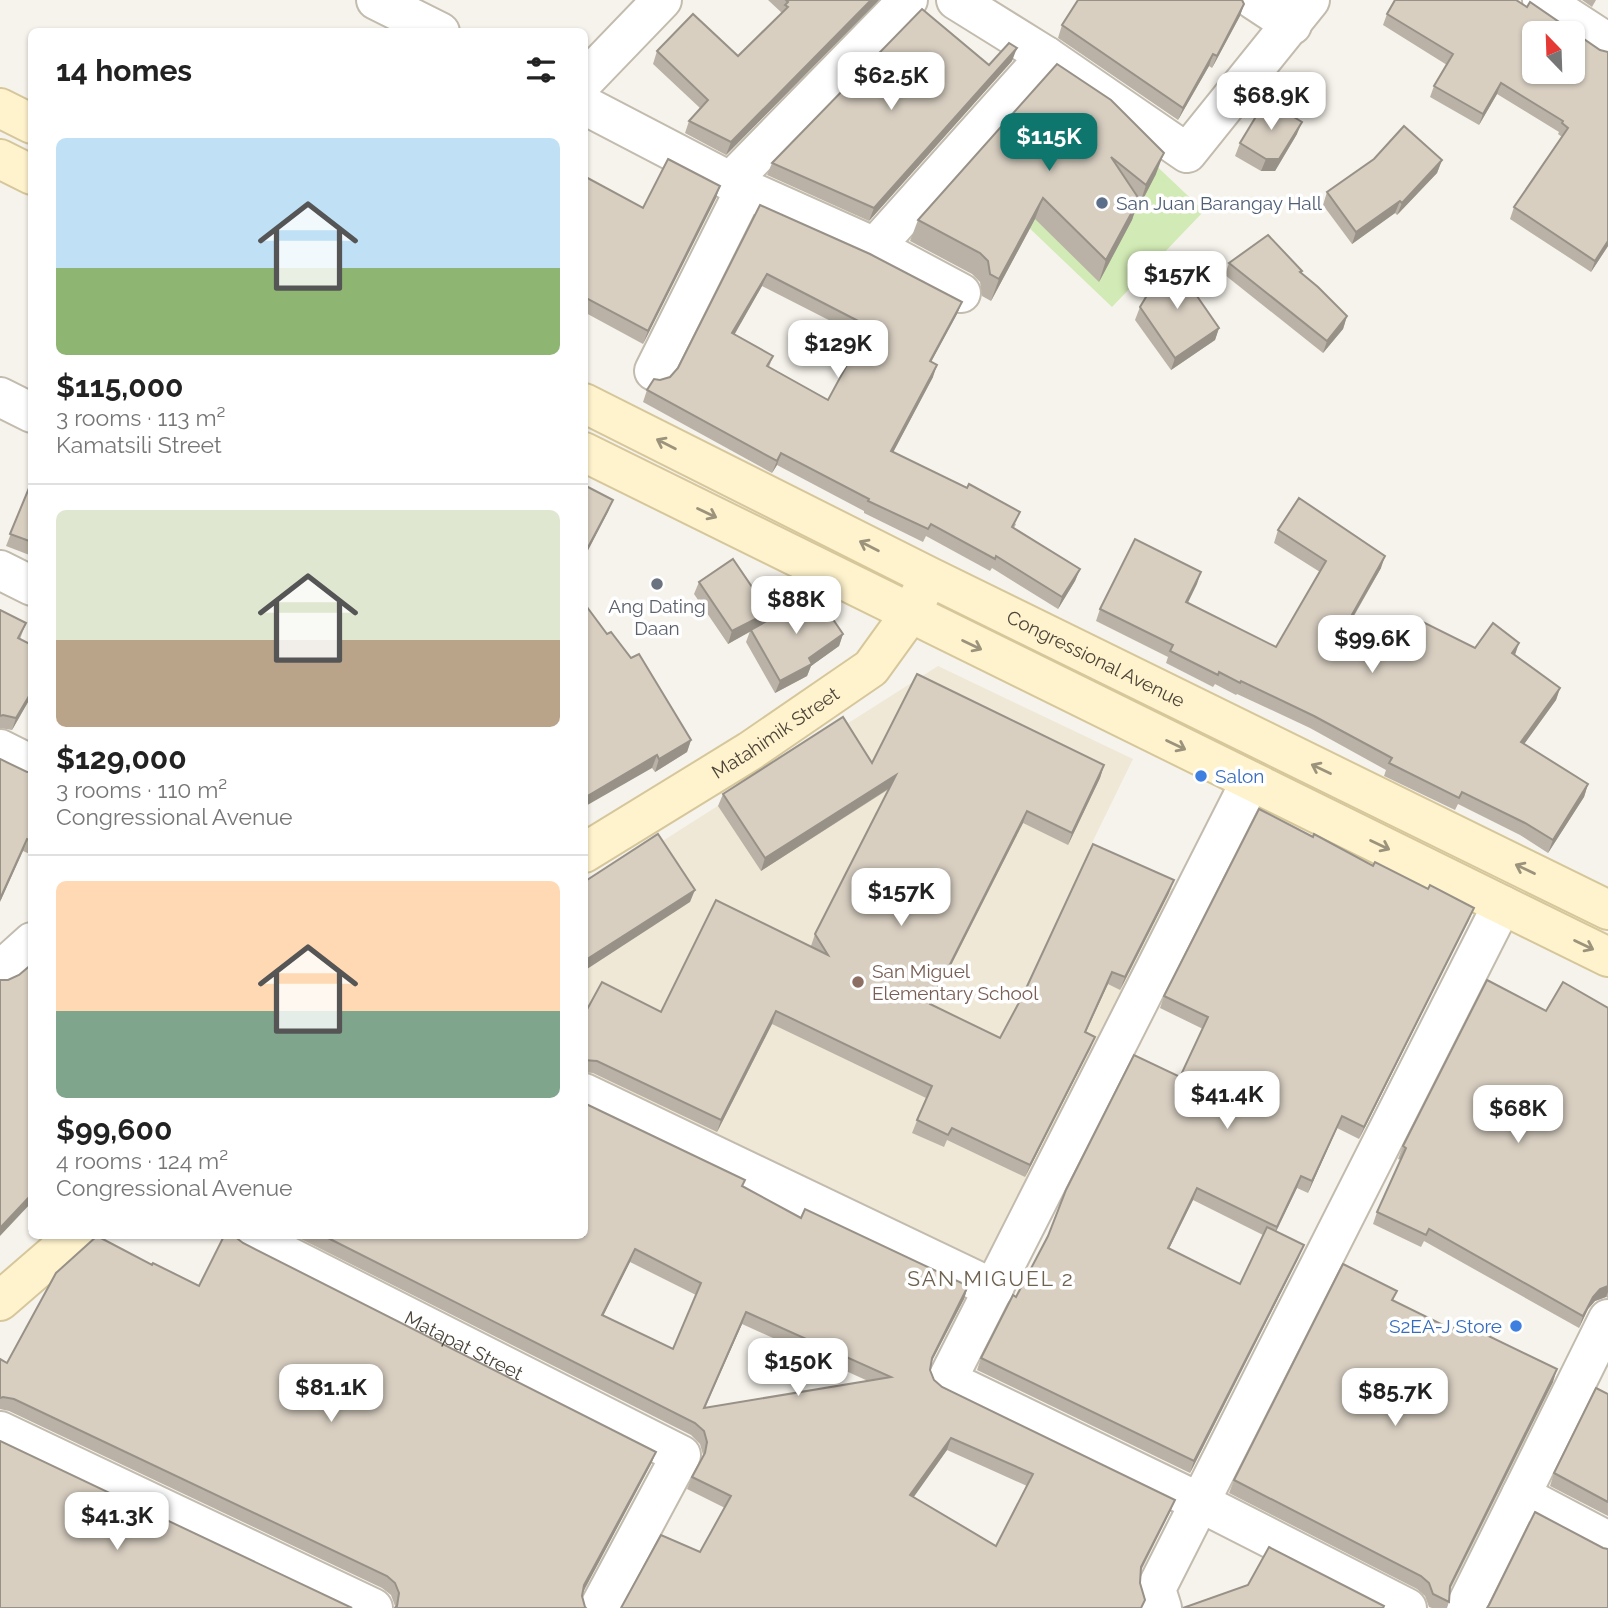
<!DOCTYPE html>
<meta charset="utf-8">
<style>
:root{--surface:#fff;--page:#f2f2f2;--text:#222;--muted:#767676;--line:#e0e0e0;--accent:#0f766e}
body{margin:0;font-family:Raleway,sans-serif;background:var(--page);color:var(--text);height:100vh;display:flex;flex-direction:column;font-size:26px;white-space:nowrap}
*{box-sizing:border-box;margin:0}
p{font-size:23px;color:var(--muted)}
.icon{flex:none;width:38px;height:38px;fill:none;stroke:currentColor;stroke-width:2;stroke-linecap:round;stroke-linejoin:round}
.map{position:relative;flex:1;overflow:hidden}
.details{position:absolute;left:28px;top:28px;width:560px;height:1211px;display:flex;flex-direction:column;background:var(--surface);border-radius:10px;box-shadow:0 2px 5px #0004}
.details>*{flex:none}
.needle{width:46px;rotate:337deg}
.buttons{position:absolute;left:1522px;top:21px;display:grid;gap:14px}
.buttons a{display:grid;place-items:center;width:63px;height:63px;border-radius:10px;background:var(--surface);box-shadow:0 2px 5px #0004;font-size:35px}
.price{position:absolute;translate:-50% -60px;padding:0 16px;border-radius:14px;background:#fff;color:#222;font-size:23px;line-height:46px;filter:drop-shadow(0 2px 4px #0008)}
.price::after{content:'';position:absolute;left:50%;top:42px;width:21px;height:16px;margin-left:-10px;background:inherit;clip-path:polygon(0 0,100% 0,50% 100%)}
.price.selected{background:var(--accent);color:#fff}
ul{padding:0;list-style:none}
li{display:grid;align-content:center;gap:14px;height:371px;padding:0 28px}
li+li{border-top:2px solid var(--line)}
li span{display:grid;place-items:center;height:217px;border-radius:10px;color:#555}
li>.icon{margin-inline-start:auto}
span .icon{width:126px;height:126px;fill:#fffc;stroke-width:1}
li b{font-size:30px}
h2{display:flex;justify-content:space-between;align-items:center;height:84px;padding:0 28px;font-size:30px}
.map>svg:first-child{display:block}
.education{fill:#efe8d6}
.green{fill:#d2eab5}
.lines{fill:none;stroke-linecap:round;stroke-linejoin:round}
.street-casing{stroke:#c2bbae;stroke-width:42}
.secondary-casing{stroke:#d6c79b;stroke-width:42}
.street{stroke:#fff;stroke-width:38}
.secondary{stroke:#fff3cd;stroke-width:38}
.wall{fill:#bab2a6;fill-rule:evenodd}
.shaded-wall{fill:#979187}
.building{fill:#d8cfc1;stroke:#979187;stroke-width:2;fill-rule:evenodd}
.oneway{stroke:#9c937c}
.service-dot{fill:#5c6f8a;stroke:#fff;stroke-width:2.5}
.worship-dot{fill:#6b7280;stroke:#fff;stroke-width:2.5}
.shop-dot{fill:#3f7fe0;stroke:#fff;stroke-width:2.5}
.education-dot{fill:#8d6e63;stroke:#fff;stroke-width:2.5}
.labels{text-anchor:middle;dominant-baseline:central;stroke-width:7;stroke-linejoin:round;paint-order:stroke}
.service-label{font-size:19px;fill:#4e5e75;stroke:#fff;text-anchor:start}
.worship-label{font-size:19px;fill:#5b616d;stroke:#fff}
.street-label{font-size:19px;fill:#4b4439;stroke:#fff}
.shop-label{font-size:19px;fill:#366cbe;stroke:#fff;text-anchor:start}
.education-label{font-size:19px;fill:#785e54;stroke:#fff;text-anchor:start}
.neighbourhood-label{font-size:21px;letter-spacing:2px;fill:#6e6250;stroke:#fff}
</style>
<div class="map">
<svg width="1608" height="1608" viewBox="0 0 1608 1608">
<rect width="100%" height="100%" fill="#f6f3ec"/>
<!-- education -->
<polygon class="education" points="938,666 1133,759 1089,849 1176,890 990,1268 585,1073 584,891"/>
<!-- green -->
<polygon class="green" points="1069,83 1204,211 1112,307 978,179"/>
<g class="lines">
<!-- street casing -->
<g class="street-casing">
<g id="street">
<polyline points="376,0 440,32"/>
<polyline points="956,0 1046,56 1187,153 1310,0"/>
<polyline points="1254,0 1292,25"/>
<polyline points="1542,0 1608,43"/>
<polyline points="584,81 662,0"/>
<polyline points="584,105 745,189 875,247 961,293"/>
<polyline points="731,181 908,0"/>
<polyline points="875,247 1046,56"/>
<polyline points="654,371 745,189"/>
<polyline points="0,397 32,413"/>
<polyline points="0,570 32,586"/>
<polyline points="0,749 32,765"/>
<polyline points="1250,782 947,1380 1201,1503 1407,1608"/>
<polyline points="0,971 32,942"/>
<polyline points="584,1093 994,1289"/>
<path id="s1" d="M 248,1236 L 681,1455 L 599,1608"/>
<polyline points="0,1431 373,1608"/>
<polyline points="1521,1495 1608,1541"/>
<polyline points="1162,1608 1156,1589 1502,905"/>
<polyline points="1465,1608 1608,1319"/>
</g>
</g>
<!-- secondary casing -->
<g class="secondary-casing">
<g id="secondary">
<polyline points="0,108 32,124"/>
<polyline points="0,159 32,175"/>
<path id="s2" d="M 584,403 L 930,577 L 1608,910"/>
<polyline points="584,452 1608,957"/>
<path id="s3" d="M 584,853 L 750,751 L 871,668 L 910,614 L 922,591"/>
<polyline points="0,1301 75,1236"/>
</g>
</g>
<!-- street -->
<use href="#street" class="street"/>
<!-- secondary -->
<use href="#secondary" class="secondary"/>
</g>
<!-- wall -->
<g class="wall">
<polygon points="768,0 879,0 726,155 685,133 689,121 700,108 653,64 657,51 738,56 782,13"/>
<polygon points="1582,0 1596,0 1592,7"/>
<polygon points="1244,4 1240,16 1212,68 1209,66 1178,120 1058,38 1062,25"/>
<polygon points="1387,14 1600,50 1608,52 1608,246 1591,272 1510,219 1514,207 1562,137 1558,134 1559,132 1497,94 1479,125 1430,97 1434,86 1447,65 1383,25"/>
<polygon points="1012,61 869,221 767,175 772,163"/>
<polygon points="1057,64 1156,174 1139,207 1137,205 1132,220 1099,282 1035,219 991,301 982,296 980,282 972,274 910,241 918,220"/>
<polygon points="1297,134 1275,171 1261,171 1235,156 1240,143"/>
<polygon points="1442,160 1437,173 1397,215 1395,213 1352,244 1323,205 1327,192"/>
<polygon points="584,176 643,208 716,198 643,344 584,312"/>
<path d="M 760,205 L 962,302 L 957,314 L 931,362 L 933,377 L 893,452 L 1016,524 L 1014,528 L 1080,569 L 1075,581 L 1058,609 L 992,568 L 990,571 L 926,536 L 923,542 L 864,513 L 864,511 L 777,465 L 772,473 L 643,402 L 647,390 L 660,380 L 670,377 L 678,368 ZM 762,286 L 862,337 L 828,400 L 769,367 L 773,356 L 734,334 Z"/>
<polygon points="1229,263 1301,273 1347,316 1343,329 1323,353 1225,275"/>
<polygon points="1140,307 1219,328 1215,340 1171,370 1135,320"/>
<polygon points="29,488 32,489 32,556 6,546"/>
<polygon points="1278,530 1381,568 1350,623 1406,656 1475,648 1515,656 1560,688 1556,700 1524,744 1588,784 1584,797 1548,853 1520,835 1458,804 1455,810 1384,776 1386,770 1310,728 1237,694 1236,695 1215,684 1213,687 1166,663 1168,657 1096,621 1100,609 1201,572 1187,603 1276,647 1320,572 1274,543"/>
<polygon points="699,582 769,612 765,622 843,634 839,646 811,666 807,676 775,693 746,642 750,631 728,644 694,594"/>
<polygon points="0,610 26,623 20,639 32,695 12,730 0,728"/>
<polygon points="607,634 691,740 687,752 655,772 652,768"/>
<polygon points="872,763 1104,765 1100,778 1068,845 1023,823 931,1005 1000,1038 1169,893 1120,990 1108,984 1086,1032 1095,1037 1090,1049 1025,1177 947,1140 944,1147 912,1133 926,1098 772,1024 717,1132 593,1073 584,1072 584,1015 661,1012 811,946 815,934 889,789 761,871 718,806 723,794"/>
<polygon points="27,772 32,772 32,855 23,851"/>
<path d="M 1469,920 L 1359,1139 L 1337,1128 L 1308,1193 L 1297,1188 L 1276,1232 L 1299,1257 L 1190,1473 L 977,1370 L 981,1358 L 1016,1297 L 1180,1077 L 1203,1029 L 1160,1008 L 1164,996 ZM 1193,1200 L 1263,1235 L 1240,1284 L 1169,1249 Z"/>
<polygon points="1608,1008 1608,1298 1606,1297 1595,1301 1588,1309 1579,1328 1424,1241 1421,1247 1373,1224 1377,1212 1401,1160 1398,1159 1403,1146 1546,1011"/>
<path d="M 742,1187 L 801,1218 L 968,1286 L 964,1299 L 931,1363 L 930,1370 L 934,1380 L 942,1387 L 1175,1500 L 1170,1512 L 1141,1571 L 700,1552 L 725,1508 L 687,1489 L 692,1477 L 703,1455 L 700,1444 L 691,1435 L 295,1236 L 584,1236 ZM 630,1262 L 696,1295 L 673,1349 L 603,1316 ZM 742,1324 L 868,1381 L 705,1408 ZM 947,1450 L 1027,1486 L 996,1546 L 913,1497 Z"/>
<polygon points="32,1221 32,1233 31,1234 28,1231"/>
<polygon points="243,1243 656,1452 651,1464 582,1593 582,1596 585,1607 394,1608 395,1606 391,1595 382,1588 9,1411 0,1409 0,1359 7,1363 152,1265 199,1286"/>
<polygon points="1397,1291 1393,1300 1553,1382 1450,1590 1449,1602 1447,1608 1432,1608 1429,1607 1425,1596 1417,1589 1229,1493 1234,1480"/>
<polygon points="1608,1394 1608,1516 1550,1486 1554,1473"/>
</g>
<!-- shaded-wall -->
<g class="shaded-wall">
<polygon points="871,0 879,0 726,155 731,142"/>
<polygon points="1244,4 1240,16 1212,68 1217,56"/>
<polygon points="1017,48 1012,61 869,221 874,208"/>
<polygon points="1213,54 1209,66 1178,120 1183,108"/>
<polygon points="1501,83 1497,94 1479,125 1483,114"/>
<polygon points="1302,122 1297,134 1275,171 1261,171 1266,159"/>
<polygon points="1164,153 1156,174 1139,207 1146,185"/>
<polygon points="1442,160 1437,173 1397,215 1402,203"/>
<polygon points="720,186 716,198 643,344 648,331"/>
<polygon points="1043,198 1035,219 991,301 999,279"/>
<polygon points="1139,199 1132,220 1099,282 1106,260"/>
<polygon points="1400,201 1395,213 1352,244 1356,232"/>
<polygon points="1608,241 1608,246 1591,272 1595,261"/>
<polygon points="767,274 762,286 728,346 732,333"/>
<polygon points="962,302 957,314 925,373 930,361"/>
<polygon points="1347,316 1343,329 1323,353 1327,341"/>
<polygon points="1219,328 1215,340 1171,370 1175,358"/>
<polygon points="937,365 933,377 887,464 891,451"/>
<polygon points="781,453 777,465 772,473 777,461"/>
<polygon points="613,500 608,512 584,558 584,555"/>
<polygon points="1385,556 1381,568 1343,634 1348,622"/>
<polygon points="1080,569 1075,581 1058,609 1062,597"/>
<polygon points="1201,572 1197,584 1182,615 1186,602"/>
<polygon points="769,612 764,624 728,644 732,631"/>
<polygon points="843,634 839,646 811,666 807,676 775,693 780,681 809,658"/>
<polygon points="1519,643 1515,655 1512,653"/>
<polygon points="1560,688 1556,700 1517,754 1521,742"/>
<polygon points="32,691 32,695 12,730 16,718"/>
<polygon points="691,740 687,752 655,772 659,759"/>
<polygon points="657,755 652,768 584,807 584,798"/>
<polygon points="1104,765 1100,778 1068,845 1072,833"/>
<polygon points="896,775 891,787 761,871 765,858"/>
<polygon points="1588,784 1584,797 1548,853 1553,840"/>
<polygon points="1027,811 1023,823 925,1016 930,1004"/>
<polygon points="27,839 23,851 0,902 0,899"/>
<polygon points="1174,880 1169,893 1120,990 1125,977"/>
<polygon points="695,890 690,902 584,971 584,961"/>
<polygon points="1474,908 1469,920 1359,1139 1364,1127"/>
<polygon points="1112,972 1108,984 1080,1044 1085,1032"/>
<polygon points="776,1011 772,1024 717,1132 721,1120"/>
<polygon points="1095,1037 1090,1049 1025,1177 1030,1165"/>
<polygon points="1342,1116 1337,1128 1308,1193 1312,1181"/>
<polygon points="1301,1176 1297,1188 1272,1239 1277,1227"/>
<polygon points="1197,1188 1193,1200 1163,1260 1168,1248"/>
<polygon points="32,1194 32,1202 0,1236 0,1228"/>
<polygon points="1304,1245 1299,1257 1190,1473 1194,1461"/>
<polygon points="635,1249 630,1262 597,1328 602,1315"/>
<polygon points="968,1286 964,1299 927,1370 932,1358"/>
<polygon points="1608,1286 1608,1292 1606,1297 1595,1301 1588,1309 1579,1328 1583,1316 1593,1297 1600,1289"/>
<polygon points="746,1312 742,1324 699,1420 704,1408"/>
<polygon points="1557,1369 1553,1382 1445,1598 1450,1586"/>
<polygon points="951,1438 947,1450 906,1508 910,1495"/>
<polygon points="656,1452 651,1464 580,1598 584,1585"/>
<polygon points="1175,1500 1170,1512 1136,1579 1141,1567"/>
</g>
<!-- building -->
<g class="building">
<polygon points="786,0 871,0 731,142 689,121 708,100 657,51 693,14 738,56 788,7 785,5 788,2"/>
<polygon points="1078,0 1242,0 1244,4 1217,56 1213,54 1183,108 1062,25"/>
<path d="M 1395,0 L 1516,0 L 1527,7 L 1530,2 L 1600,50 L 1608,52 L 1608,241 L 1595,261 L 1514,207 L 1568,128 L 1562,123 L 1563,121 L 1501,83 L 1483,114 L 1434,86 L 1453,54 L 1387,14 ZM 1535,33 L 1573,33 L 1573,72 L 1535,72 Z"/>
<polygon points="922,9 989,65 1009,43 1017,48 874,208 772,163"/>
<polygon points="1057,64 1111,100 1164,153 1146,185 1111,157 1139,199 1106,260 1043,198 999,279 990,274 988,261 980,253 918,220"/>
<polygon points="1266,100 1302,122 1279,159 1266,159 1240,143"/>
<polygon points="1404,126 1442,160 1402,203 1400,201 1356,232 1327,192 1374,159"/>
<polygon points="668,159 720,186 648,331 584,297 584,176 643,208"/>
<path d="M 760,205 L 870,254 L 962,302 L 930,361 L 937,365 L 891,451 L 967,488 L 969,484 L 1020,512 L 1012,527 L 1080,569 L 1062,597 L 996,556 L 995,559 L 931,524 L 928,529 L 868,501 L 869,499 L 781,453 L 777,461 L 647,390 L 654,379 L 660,380 L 670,377 L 678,368 ZM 767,274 L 868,326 L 828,400 L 767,366 L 773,356 L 732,333 Z"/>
<polygon points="1268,235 1302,271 1300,272 1318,287 1347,316 1327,341 1229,263"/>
<polygon points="1170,257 1219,328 1175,358 1140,307"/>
<polygon points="584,485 613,500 584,555"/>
<polygon points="29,488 32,489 32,542 10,534"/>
<polygon points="1299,498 1385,556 1348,622 1406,656 1423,622 1475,648 1493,623 1519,643 1512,653 1560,688 1521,742 1588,784 1553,840 1525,823 1462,792 1459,798 1389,763 1392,758 1314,716 1241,681 1240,683 1219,672 1218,675 1170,651 1173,645 1100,609 1135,539 1201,572 1186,602 1276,647 1326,561 1278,530"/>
<polygon points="733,559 769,612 732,631 699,582"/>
<polygon points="815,593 843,634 809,658 812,664 780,681 751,630"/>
<polygon points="584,603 607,634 611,632 631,658 639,654 691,740 659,759 657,755 584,798"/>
<polygon points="0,610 26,623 18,638 32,645 32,691 16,718 3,715 0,716"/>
<polygon points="917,674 1104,765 1072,833 1027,811 930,1004 1000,1038 1023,995 1093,844 1174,880 1125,977 1112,972 1085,1032 1095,1037 1030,1165 952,1128 948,1135 917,1120 932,1086 776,1011 721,1120 597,1061 584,1060 584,1015 602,982 661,1012 716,900 828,955 815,934 896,775 765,858 723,794 843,717 872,763"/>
<polygon points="0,759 27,772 32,772 32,841 27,839 0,899"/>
<polygon points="1259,809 1313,837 1314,834 1373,866 1375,862 1428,889 1430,885 1474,908 1364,1127 1342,1116 1312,1181 1301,1176 1277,1227 1197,1188 1168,1248 1240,1284 1267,1227 1304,1245 1194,1461 981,1358 1013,1295 1016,1297 1048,1236 1066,1190 1134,1055 1180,1077 1208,1017 1164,996"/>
<polygon points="658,834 695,890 584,961 584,882"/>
<polygon points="32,964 32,1194 0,1228 0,980 8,980 19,975"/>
<polygon points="1487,980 1546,1011 1563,982 1608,1008 1608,1286 1600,1289 1593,1297 1583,1316 1429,1229 1426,1235 1377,1212 1406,1148 1403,1146"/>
<path d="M 584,1103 L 745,1180 L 742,1186 L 801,1218 L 805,1209 L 968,1286 L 932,1358 L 930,1370 L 934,1380 L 942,1387 L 1175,1500 L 1141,1567 L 1140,1583 L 1145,1600 L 1141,1608 L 621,1608 L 661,1535 L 700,1552 L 731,1496 L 692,1477 L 705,1453 L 707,1442 L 704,1431 L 695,1423 L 324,1236 L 584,1236 ZM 635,1249 L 701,1283 L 673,1349 L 602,1315 ZM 746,1312 L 891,1377 L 704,1408 ZM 951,1438 L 1033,1474 L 996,1546 L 910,1495 Z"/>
<polygon points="97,1236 152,1265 153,1263 199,1286 224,1236 234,1236 243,1243 656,1452 584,1585 582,1596 585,1607 586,1608 395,1608 397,1606 399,1593 395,1583 387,1576 14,1399 3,1397 0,1398 0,1359 7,1363 56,1273"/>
<polygon points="1343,1264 1397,1291 1392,1300 1453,1330 1455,1326 1468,1326 1557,1369 1450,1586 1449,1602 1433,1594 1429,1583 1421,1576 1234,1480"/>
<polygon points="1596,1388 1608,1394 1608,1502 1554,1473"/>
<polygon points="0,1441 352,1608 0,1608"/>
<polygon points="1535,1512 1603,1548 1608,1549 1608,1608 1487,1608 1489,1605"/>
<polygon points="1269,1547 1384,1606 1383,1608 1183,1608 1248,1585"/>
</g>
<!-- one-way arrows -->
<defs><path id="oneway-shaft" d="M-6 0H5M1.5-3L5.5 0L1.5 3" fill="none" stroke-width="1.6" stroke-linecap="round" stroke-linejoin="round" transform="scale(1.75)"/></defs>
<g class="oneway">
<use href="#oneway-shaft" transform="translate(666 444) rotate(-153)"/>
<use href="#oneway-shaft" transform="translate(707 513) rotate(26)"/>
<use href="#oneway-shaft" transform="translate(869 546) rotate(-153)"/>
<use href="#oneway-shaft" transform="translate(972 645) rotate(26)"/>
<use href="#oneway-shaft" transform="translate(1176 745) rotate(26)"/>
<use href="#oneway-shaft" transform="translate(1321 769) rotate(-154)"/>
<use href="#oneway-shaft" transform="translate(1380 845) rotate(26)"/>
<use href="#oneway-shaft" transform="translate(1525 869) rotate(-154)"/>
<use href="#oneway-shaft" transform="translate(1584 945) rotate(26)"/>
</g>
<!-- markers -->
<circle class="service-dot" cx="1102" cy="203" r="7"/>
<circle class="worship-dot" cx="657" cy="584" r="7"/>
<g class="shop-dot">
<circle cx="1201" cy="776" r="7"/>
<circle cx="1516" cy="1326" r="7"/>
</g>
<circle class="education-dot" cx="858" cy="982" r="7"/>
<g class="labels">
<!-- service labels -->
<g class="service-label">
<text x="1116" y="203">San Juan Barangay Hall</text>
</g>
<!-- worship labels -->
<g class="worship-label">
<text x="657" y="606">Ang Dating<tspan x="657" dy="22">Daan</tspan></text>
</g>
<!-- street labels -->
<g class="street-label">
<text stroke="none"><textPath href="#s2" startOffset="572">Congressional Avenue</textPath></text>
<text stroke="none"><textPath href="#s3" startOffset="226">Matahimik Street</textPath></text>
<text stroke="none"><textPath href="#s1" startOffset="242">Matapat Street</textPath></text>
</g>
<!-- shop labels -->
<g class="shop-label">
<text x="1215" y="776">Salon</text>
<text x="1502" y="1326" text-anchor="end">S2EA-J Store</text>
</g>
<!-- education labels -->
<g class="education-label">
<text x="872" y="971">San Miguel<tspan x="872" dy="22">Elementary School</tspan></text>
</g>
<!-- neighbourhood labels -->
<g class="neighbourhood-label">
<text x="991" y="1278">SAN MIGUEL 2</text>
</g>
</g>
</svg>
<div class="buttons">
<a><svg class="needle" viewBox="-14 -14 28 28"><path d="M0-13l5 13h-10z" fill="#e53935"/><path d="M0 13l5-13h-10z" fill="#767676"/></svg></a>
</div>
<b class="price" style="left:891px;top:112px">$62.5K</b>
<b class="price" style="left:1271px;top:132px">$68.9K</b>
<b class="price selected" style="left:1049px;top:173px">$115K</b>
<b class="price" style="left:1177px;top:311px">$157K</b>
<b class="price" style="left:838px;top:380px">$129K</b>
<b class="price" style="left:796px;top:636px">$88K</b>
<b class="price" style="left:1372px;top:675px">$99.6K</b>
<b class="price" style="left:901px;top:928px">$157K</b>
<b class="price" style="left:1227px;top:1131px">$41.4K</b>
<b class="price" style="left:1518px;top:1145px">$68K</b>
<b class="price" style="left:798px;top:1398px">$150K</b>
<b class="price" style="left:331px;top:1424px">$81.1K</b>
<b class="price" style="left:1395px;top:1428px">$85.7K</b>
<b class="price" style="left:117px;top:1552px">$41.3K</b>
<section class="details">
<h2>14 homes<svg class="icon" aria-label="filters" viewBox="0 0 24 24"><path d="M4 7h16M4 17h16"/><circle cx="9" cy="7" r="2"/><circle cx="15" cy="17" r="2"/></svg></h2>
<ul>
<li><span style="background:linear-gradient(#bfe0f5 60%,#8fb573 0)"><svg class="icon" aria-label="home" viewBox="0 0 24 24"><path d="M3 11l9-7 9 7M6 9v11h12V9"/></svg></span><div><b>$115,000</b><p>3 rooms · 113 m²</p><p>Kamatsili Street</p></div></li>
<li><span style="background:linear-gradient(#dfe7d0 60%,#b9a48a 0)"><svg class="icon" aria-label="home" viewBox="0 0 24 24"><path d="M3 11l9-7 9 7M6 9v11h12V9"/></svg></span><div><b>$129,000</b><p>3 rooms · 110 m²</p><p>Congressional Avenue</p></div></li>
<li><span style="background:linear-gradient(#ffd9b3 60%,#7fa58c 0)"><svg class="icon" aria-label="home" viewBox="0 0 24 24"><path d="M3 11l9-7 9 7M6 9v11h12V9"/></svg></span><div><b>$99,600</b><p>4 rooms · 124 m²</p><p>Congressional Avenue</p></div></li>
</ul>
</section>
</div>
